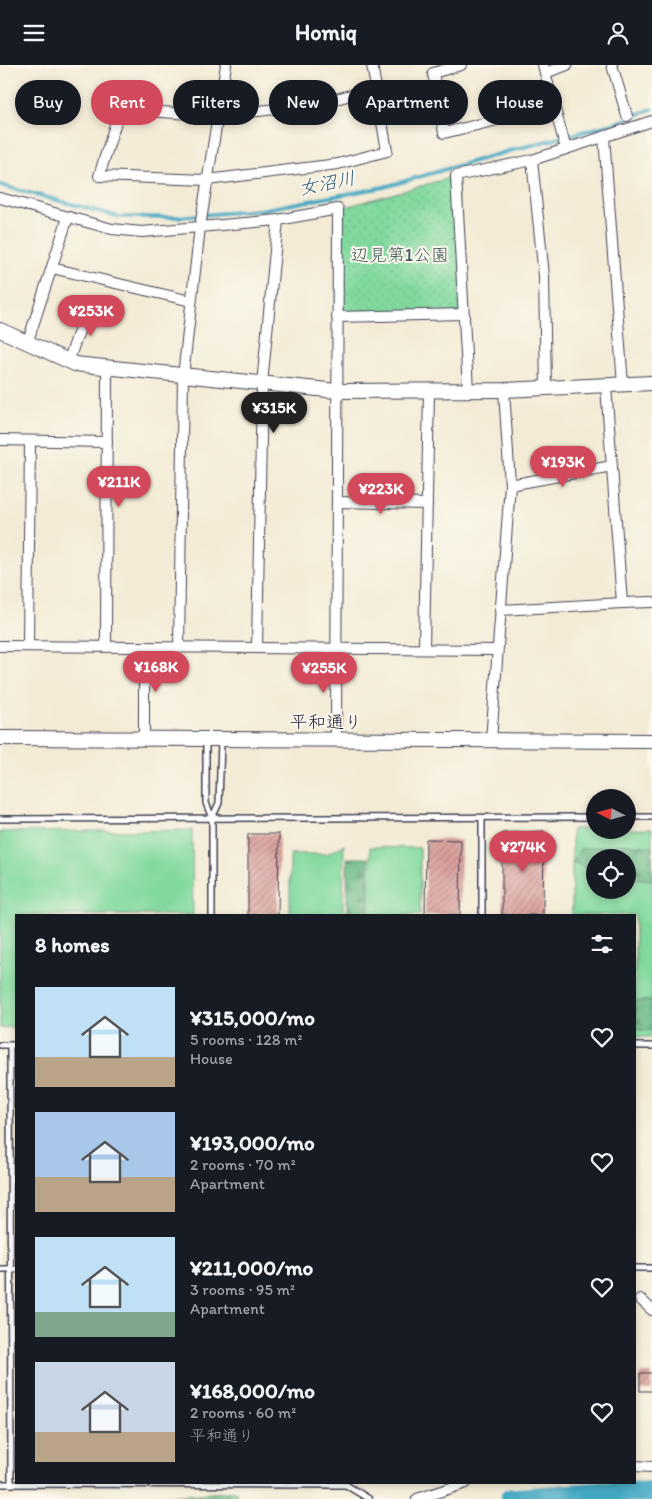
<!DOCTYPE html>
<meta charset="utf-8">
<style>
:root{--surface:#171b24;--page:#20242c;--text:#f1f3f6;--muted:#9ea1a6;--accent:#d1495b}
body{margin:0;font-family:Itim,"Klee One",sans-serif;background:var(--page);color:var(--text);height:100vh;display:flex;flex-direction:column;font-size:19px;white-space:nowrap}
*{box-sizing:border-box;margin:0}
p{font-size:16px;color:var(--muted)}
.icon{flex:none;width:28px;height:28px;fill:none;stroke:currentColor;stroke-width:2;stroke-linecap:round;stroke-linejoin:round}
.map{position:relative;flex:1;overflow:hidden}
.sheet{position:absolute;left:15px;top:849px;width:621px;height:570px;display:flex;flex-direction:column;background:var(--surface);border-radius:0px;box-shadow:0 2px 8px #0003}
.sheet>*{flex:none}
.guide{position:absolute;left:15px;top:15px;width:622px;height:45px;display:flex;gap:10px}
.needle{width:32px;rotate:276deg}
.tools{position:absolute;left:586px;top:724px;display:grid;gap:10px}
.tools a{display:grid;place-items:center;width:50px;height:50px;border-radius:50%;background:var(--surface);box-shadow:0 2px 8px #0003;font-size:25px}
.price{position:absolute;translate:-50% -42px;padding:0 11px;border-radius:18px;background:var(--accent);color:#fff;font-size:16px;line-height:32px;filter:drop-shadow(0 1px 2px #0008)}
.price::after{content:'';position:absolute;left:50%;top:30px;width:15px;height:11px;margin-left:-8px;background:inherit;clip-path:polygon(0 0,100% 0,50% 100%)}
.price.on{background:#222;color:#fff}
ul{padding:0;list-style:none}
li{display:flex;align-items:center;gap:15px;height:125px;padding:0 20px}
li span{display:grid;place-items:center;flex:none;width:140px;height:100px;border-radius:0px;color:#555}
li>.icon{margin-inline-start:auto}
span .icon{width:60px;height:60px;fill:#fffc;stroke-width:1}
li b{font-size:21px}
h2{display:flex;justify-content:space-between;align-items:center;height:60px;padding:0 20px;font-size:21px}
.pill{padding:0 18px;border-radius:22px;background:var(--surface);box-shadow:0 2px 8px #0003;font-size:18px;line-height:45px}
.pill.on{background:var(--accent);color:#fff}
header{display:flex;justify-content:space-between;align-items:center;height:65px;padding:0 20px;background:var(--surface);font-size:22px;font-weight:700}
.map>svg:first-child{display:block}
.grass{fill:#81d99e;stroke:#527e6c;fill-rule:evenodd}
.forest{fill:url(#forest-firs);stroke:#456e60}
.park{fill:url(#park-dots);stroke:#527e6c}
.water{fill:#42a8c2;stroke:#32657e}
.lines{fill:none;stroke-linecap:round;stroke-linejoin:round}
.stream{stroke:#42a8c2;stroke-width:4}
.river{stroke:#42a8c2;stroke-width:21}
.building{fill:url(#building-hatch)}
.lane-casing{stroke:#414052;stroke-width:8}
.street-casing{stroke:#414052;stroke-width:12}
.secondary-casing{stroke:#414052;stroke-width:16}
.lane{stroke:#fff;stroke-width:5}
.street{stroke:#fff;stroke-width:10}
.secondary{stroke:#fff;stroke-width:14}
.labels{text-anchor:middle;dominant-baseline:central;stroke-width:4;stroke-linejoin:round;paint-order:stroke}
.park-label{font-size:18px;fill:#3e5959;stroke:#fbf7ec}
.street-label{font-size:18px;fill:#22223b;stroke:#fbf7ec}
.water-label{font-size:19px;font-style:italic;fill:#305e78;stroke:#fbf7ec}
</style>
<header><svg class="icon" aria-label="menu" viewBox="0 0 24 24"><path d="M4 6h16M4 12h16M4 18h16"/></svg>Homiq<svg class="icon" aria-label="person" viewBox="0 0 24 24"><circle cx="12" cy="8" r="4"/><path d="M4 21q1-7 8-7t8 7"/></svg></header>
<div class="map">
<svg width="652" height="1434" viewBox="0 0 652 1434">
<defs>
<pattern id="forest-firs" width="22" height="20" patternUnits="userSpaceOnUse" patternTransform="scale(1.25)"><rect width="22" height="20" fill="#68b985"/><path d="M5 1l3.5 6h-7zM16 11l3.5 6h-7z" fill="#55966e"/></pattern>
<pattern id="park-dots" width="8" height="8" patternUnits="userSpaceOnUse" patternTransform="scale(1.25)"><rect width="8" height="8" fill="#81d99e"/><path d="M2 2h.1M6 6h.1" fill="none" stroke="#6fba89" stroke-width="1.8" stroke-linecap="round"/></pattern>
<pattern id="building-hatch" width="6" height="6" patternUnits="userSpaceOnUse" patternTransform="scale(1.25)"><rect width="6" height="6" fill="#d99e9a"/><path d="M-1 1l2-2M0 6l6-6M5 7l2-2" fill="none" stroke="#b0807f"/></pattern>
</defs>
<rect width="100%" height="100%" fill="#fbf7ec"/>
<filter id="ink" filterUnits="userSpaceOnUse"><feTurbulence type="fractalNoise" baseFrequency=".02" numOctaves="2"/><feDisplacementMap in="SourceGraphic" scale="10" xChannelSelector="R" yChannelSelector="G"/><feConvolveMatrix kernelMatrix="1 2 1 2 8 2 1 2 1" color-interpolation-filters="sRGB"/></filter>
<filter id="wash" filterUnits="userSpaceOnUse"><feTurbulence type="fractalNoise" baseFrequency=".0096" numOctaves="4" result="noise"/><feDisplacementMap in="SourceGraphic" scale="20" xChannelSelector="R" yChannelSelector="G"/><feGaussianBlur stdDeviation="1.12" result="paint"/><feColorMatrix in="noise" values="0 0 0 0 0 0 0 0 0 0 0 0 0 0 0 0 0 1.4 0 .05"/><feComposite in="paint" operator="in"/></filter>
<g filter="url(#wash)">
<rect width="100%" height="100%" fill="#f3ebd5"/>
<!-- grass -->
<g class="grass">
<path d="M 572,764 L 652,764 L 652,972 L 635,972 L 635,850 L 572,850 ZM 595,792 L 628,792 L 628,825 L 595,825 Z"/>
<polygon points="192,765 193,850 16,850 16,962 0,963 0,767"/>
<polygon points="344,780 343,850 290,850 290,789 327,789"/>
<polygon points="370,782 420,783 420,850 369,850"/>
</g>
<!-- forest -->
<g class="forest">
<polygon points="627,779 652,782 652,815 628,813 628,792 595,792 595,808 573,797 580,784"/>
<rect x="347" y="793" width="21" height="57"/>
<rect x="635" y="936" width="17" height="29"/>
<polygon points="236,1426 237,1434 168,1434 172,1431"/>
</g>
<!-- park -->
<polygon class="park" points="456,111 464,249 337,252 338,144"/>
<!-- water -->
<rect class="water" x="604" y="1423" width="48" height="8"/>
<g class="lines">
<!-- stream -->
<polyline class="stream" points="0,120 120,152 178,152 260,145 384,122 509,86 613,59 652,44"/>
<!-- river -->
<polyline class="river" points="510,1434 603,1427 652,1427"/>
</g>
<g id="blocks">
<!-- building -->
<g class="building">
<polygon points="544,766 543,850 502,850 502,768"/>
<polygon points="248,769 279,769 278,850 248,850"/>
<polygon points="426,774 461,775 460,850 425,850"/>
<rect x="640" y="1308" width="12" height="18"/>
</g>
</g>
</g>
<g filter="url(#ink)">
<use href="#blocks" fill-opacity="0" stroke="#414052" stroke-width="1"/>
<g class="lines">
<!-- lane casing -->
<g class="lane-casing">
<g id="lane">
<polyline points="206,676 206,738 212,753 219,738 221,676"/>
<polyline points="628,752 652,752"/>
<polyline points="0,754 595,752"/>
<polyline points="212,850 212,753"/>
<polyline points="482,850 482,753"/>
<polyline points="0,980 16,980"/>
<polyline points="10,980 11,1419"/>
<polyline points="635,981 652,981"/>
<polyline points="635,1203 652,1203"/>
<polyline points="0,1204 16,1204"/>
<polyline points="0,1419 346,1420 369,1434"/>
</g>
</g>
<!-- street casing -->
<g class="street-casing">
<g id="street">
<polyline points="372,0 387,86 338,99 207,115 99,111 120,44 217,51 318,39 376,23"/>
<polyline points="461,0 433,8 444,68 554,41"/>
<polyline points="543,0 566,84"/>
<polyline points="612,0 627,51"/>
<polyline points="545,8 567,0"/>
<polyline points="604,72 623,320"/>
<polyline points="532,95 544,211 546,324"/>
<polyline points="0,133 112,164 142,167 278,155 338,144 336,676"/>
<polyline points="52,203 191,236"/>
<polyline points="337,252 464,249"/>
<polyline points="27,279 68,152"/>
<polyline points="68,297 89,238"/>
<polyline points="606,321 622,538 652,537"/>
<polyline points="468,325 456,111 532,95 652,56"/>
<polyline points="0,375 107,377"/>
<polyline points="510,420 612,401"/>
<polyline points="337,437 427,439"/>
<polyline points="500,545 622,538"/>
<polyline points="0,581 497,585"/>
<polyline points="28,581 30,376"/>
<polyline points="106,581 107,304"/>
<polyline points="179,582 183,311 200,162 226,0"/>
<polyline points="257,582 262,319 278,155"/>
<polyline points="424,584 429,326"/>
<polyline points="144,674 144,582"/>
<polyline points="491,676 510,420 504,325"/>
<polyline points="640,1234 652,1245"/>
<polyline points="635,1401 652,1402"/>
<polyline points="417,1434 466,1418"/>
</g>
</g>
<!-- secondary casing -->
<g class="secondary-casing">
<g id="secondary">
<polyline points="0,265 75,299 337,326 504,325 652,318"/>
<polyline points="0,673 652,676"/>
</g>
</g>
<!-- lane -->
<use href="#lane" class="lane"/>
<!-- street -->
<use href="#street" class="street"/>
<!-- secondary -->
<use href="#secondary" class="secondary"/>
</g>
</g>
<g class="labels">
<!-- park labels -->
<g class="park-label">
<text x="400" y="190">辺見第1公園</text>
</g>
<!-- street labels -->
<g class="street-label">
<text x="326" y="657">平和通り</text>
</g>
<!-- water labels -->
<g class="water-label">
<text transform="translate(327 118) rotate(-11)">女沼川</text>
</g>
</g>
</svg>
<div class="tools">
<a><svg class="needle" viewBox="-14 -14 28 28"><path d="M0-13l5 13h-10z" fill="#e53935"/><path d="M0 13l5-13h-10z" fill="#9ea1a6"/></svg></a>
<a><svg class="icon" aria-label="locate" viewBox="0 0 24 24"><circle cx="12" cy="12" r="6"/><path d="M12 2v4M12 18v4M2 12h4M18 12h4"/></svg></a>
</div>
<b class="price" style="left:91px;top:272px">¥253K</b>
<b class="price on" style="left:274px;top:369px">¥315K</b>
<b class="price" style="left:563px;top:423px">¥193K</b>
<b class="price" style="left:119px;top:443px">¥211K</b>
<b class="price" style="left:381px;top:450px">¥223K</b>
<b class="price" style="left:156px;top:628px">¥168K</b>
<b class="price" style="left:324px;top:629px">¥255K</b>
<b class="price" style="left:523px;top:808px">¥274K</b>
<div class="guide">
<a class="pill">Buy</a>
<a class="pill on">Rent</a>
<a class="pill">Filters</a>
<a class="pill">New</a>
<a class="pill">Apartment</a>
<a class="pill">House</a>
</div>
<section class="sheet">
<h2>8 homes<svg class="icon" aria-label="filters" viewBox="0 0 24 24"><path d="M4 7h16M4 17h16"/><circle cx="9" cy="7" r="2"/><circle cx="15" cy="17" r="2"/></svg></h2>
<ul>
<li><span style="background:linear-gradient(#bfe0f5 70%,#b9a48a 0)"><svg class="icon" aria-label="home" viewBox="0 0 24 24"><path d="M3 11l9-7 9 7M6 9v11h12V9"/></svg></span><div><b>¥315,000/mo</b><p>5 rooms · 128 m²</p><p>House</p></div><svg class="icon" aria-label="heart" viewBox="0 0 24 24"><path d="M12 20l-8-8c-3-5 5-10 8-4 3-6 11-1 8 4z"/></svg></li>
<li><span style="background:linear-gradient(#a9c7e8 65%,#b9a48a 0)"><svg class="icon" aria-label="home" viewBox="0 0 24 24"><path d="M3 11l9-7 9 7M6 9v11h12V9"/></svg></span><div><b>¥193,000/mo</b><p>2 rooms · 70 m²</p><p>Apartment</p></div><svg class="icon" aria-label="heart" viewBox="0 0 24 24"><path d="M12 20l-8-8c-3-5 5-10 8-4 3-6 11-1 8 4z"/></svg></li>
<li><span style="background:linear-gradient(#bfe0f5 75%,#7fa58c 0)"><svg class="icon" aria-label="home" viewBox="0 0 24 24"><path d="M3 11l9-7 9 7M6 9v11h12V9"/></svg></span><div><b>¥211,000/mo</b><p>3 rooms · 95 m²</p><p>Apartment</p></div><svg class="icon" aria-label="heart" viewBox="0 0 24 24"><path d="M12 20l-8-8c-3-5 5-10 8-4 3-6 11-1 8 4z"/></svg></li>
<li><span style="background:linear-gradient(#c9d6e8 70%,#b9a48a 0)"><svg class="icon" aria-label="home" viewBox="0 0 24 24"><path d="M3 11l9-7 9 7M6 9v11h12V9"/></svg></span><div><b>¥168,000/mo</b><p>2 rooms · 60 m²</p><p>平和通り</p></div><svg class="icon" aria-label="heart" viewBox="0 0 24 24"><path d="M12 20l-8-8c-3-5 5-10 8-4 3-6 11-1 8 4z"/></svg></li>
</ul>
</section>
</div>
